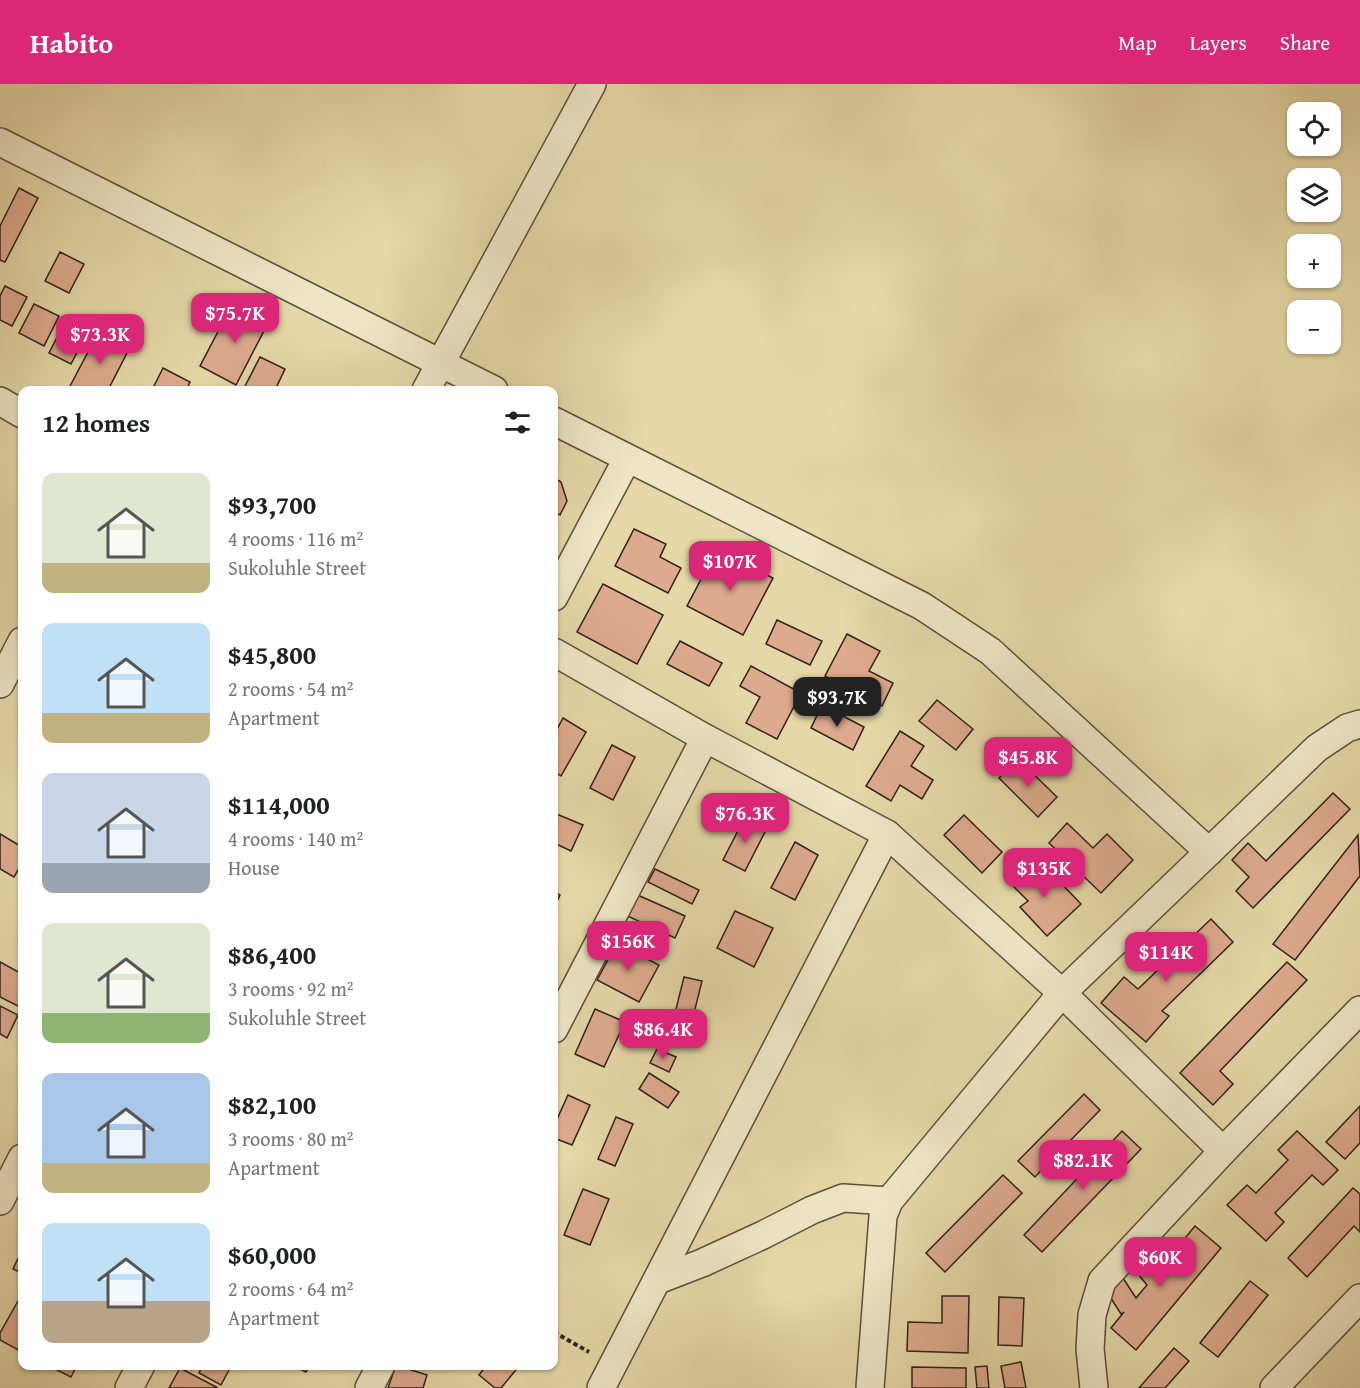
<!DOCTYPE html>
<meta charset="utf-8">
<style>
:root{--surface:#fff;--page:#f2f2f2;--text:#202124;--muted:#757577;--accent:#db2777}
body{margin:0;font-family:"Gentium Book Plus",serif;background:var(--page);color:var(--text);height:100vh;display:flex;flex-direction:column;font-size:22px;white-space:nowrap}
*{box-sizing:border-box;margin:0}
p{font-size:20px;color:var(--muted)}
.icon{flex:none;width:33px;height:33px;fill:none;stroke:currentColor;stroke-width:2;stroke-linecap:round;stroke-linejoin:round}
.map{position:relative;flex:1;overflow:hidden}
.drawer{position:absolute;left:18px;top:302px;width:540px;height:984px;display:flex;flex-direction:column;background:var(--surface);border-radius:12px;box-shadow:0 2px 4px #0004}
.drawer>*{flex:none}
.controls{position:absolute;left:1287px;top:18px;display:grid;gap:12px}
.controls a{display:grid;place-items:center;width:54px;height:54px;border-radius:12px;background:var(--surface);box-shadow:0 2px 4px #0004;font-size:30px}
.price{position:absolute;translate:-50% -51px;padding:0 14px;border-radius:12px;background:var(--accent);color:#fff;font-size:20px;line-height:39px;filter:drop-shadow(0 2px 3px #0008)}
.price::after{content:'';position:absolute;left:50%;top:36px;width:18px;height:14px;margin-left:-9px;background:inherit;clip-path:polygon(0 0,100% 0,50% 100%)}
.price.active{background:#222;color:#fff}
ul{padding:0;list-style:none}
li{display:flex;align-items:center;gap:18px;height:150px;padding:0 24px}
li span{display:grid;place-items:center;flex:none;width:168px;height:120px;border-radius:12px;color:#555}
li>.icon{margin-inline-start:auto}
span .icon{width:72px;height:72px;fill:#fffc;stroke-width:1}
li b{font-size:26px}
h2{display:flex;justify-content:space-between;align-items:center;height:72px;padding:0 24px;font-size:26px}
header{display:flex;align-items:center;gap:36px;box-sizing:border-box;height:84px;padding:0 30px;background:var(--accent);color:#fff}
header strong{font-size:28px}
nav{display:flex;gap:33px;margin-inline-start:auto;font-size:21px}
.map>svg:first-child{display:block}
.building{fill:#ddaa8d;stroke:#2e211a;stroke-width:1.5}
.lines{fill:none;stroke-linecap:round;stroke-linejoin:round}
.minor-casing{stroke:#5c4e3d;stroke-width:30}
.path{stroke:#2e211a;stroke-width:4;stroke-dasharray:4.5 3;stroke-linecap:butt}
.minor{stroke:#eee5c5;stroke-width:27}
</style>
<header>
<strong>Habito</strong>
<nav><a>Map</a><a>Layers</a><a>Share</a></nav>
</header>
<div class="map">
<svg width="1360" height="1304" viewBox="0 0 1360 1304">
<rect width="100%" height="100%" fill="#e5d7a6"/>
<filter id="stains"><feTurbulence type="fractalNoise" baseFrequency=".00333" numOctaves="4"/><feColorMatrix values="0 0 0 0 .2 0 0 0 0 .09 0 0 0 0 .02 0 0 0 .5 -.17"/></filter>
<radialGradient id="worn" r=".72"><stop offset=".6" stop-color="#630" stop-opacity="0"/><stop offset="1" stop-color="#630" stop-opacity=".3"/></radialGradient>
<!-- building -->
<g class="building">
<polygon points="19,104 38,114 5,178 0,176 0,142"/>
<polygon points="60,168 84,180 69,209 45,197"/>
<polygon points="5,202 27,213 12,242 0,236 0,212"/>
<polygon points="233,219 269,237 236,301 200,282"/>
<polygon points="34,220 59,232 44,262 19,249"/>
<polygon points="66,236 88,247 71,280 49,269"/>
<polygon points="98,249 129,265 108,306 68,306"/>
<polygon points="260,273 285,285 275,306 249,306 244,304"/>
<polygon points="163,284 190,298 186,306 152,306"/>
<polygon points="554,394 561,398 567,417 560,431 554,427"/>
<polygon points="634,445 666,460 660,473 681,484 668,509 615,482"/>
<polygon points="717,465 773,494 743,551 687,522"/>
<polygon points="603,500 663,531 637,580 577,548"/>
<polygon points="777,536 822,557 810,581 766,560"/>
<polygon points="847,550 880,567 869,587 893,599 882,622 825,592"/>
<polygon points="680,557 722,579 709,602 667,580"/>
<polygon points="751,582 801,609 777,655 746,639 760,613 740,602"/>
<polygon points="937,616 973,645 956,666 919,637"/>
<polygon points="822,621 864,643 853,666 811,644"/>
<polygon points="563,634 586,648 561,692 554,687 554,651"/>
<polygon points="900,647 924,662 911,682 933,696 922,715 900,701 891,717 866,702"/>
<polygon points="612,661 635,673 613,716 590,704"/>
<polygon points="1018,675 1057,713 1038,733 999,694"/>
<polygon points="1333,709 1350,725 1253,824 1236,807 1249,793 1232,776 1248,759 1266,777"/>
<polygon points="554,729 583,741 571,767 554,759"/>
<polygon points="964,731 1002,768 982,789 944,751"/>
<polygon points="745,733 767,744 745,787 723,776"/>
<polygon points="1067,739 1093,764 1107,750 1133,776 1101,809 1049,759"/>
<polygon points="0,750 22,763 22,779 14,793 0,785"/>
<polygon points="1358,751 1360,792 1295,876 1273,860"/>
<polygon points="795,758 818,771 795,816 771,804"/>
<polygon points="1029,780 1048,799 1055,793 1081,820 1047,852 1020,823 1028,817 1009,798"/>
<polygon points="655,785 699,806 692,820 648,798"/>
<polygon points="554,808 560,811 554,824"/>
<polygon points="633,809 685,832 675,854 623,830"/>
<polygon points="735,827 773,844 754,883 717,864"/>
<polygon points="1211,835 1233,858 1162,927 1169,932 1146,958 1101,919 1124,893 1138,905"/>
<polygon points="617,859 659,881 639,918 597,896"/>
<polygon points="0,878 22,890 22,924 0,913"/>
<polygon points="1287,878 1307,896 1220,987 1233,1000 1213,1021 1180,989"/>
<polygon points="684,893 702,897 691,941 673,937"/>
<polygon points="0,922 18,931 7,954 0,950"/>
<polygon points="595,925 625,938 604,983 575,970"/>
<polygon points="657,965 676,973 669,988 650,979"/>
<polygon points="649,989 679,1008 668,1024 639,1005"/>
<polygon points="1084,1010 1100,1026 1035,1093 1018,1077"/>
<polygon points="568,1011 590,1021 572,1061 554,1054 554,1042"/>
<polygon points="1360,1022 1360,1059 1345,1075 1326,1058"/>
<polygon points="616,1033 633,1040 615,1082 598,1075"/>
<polygon points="1122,1047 1141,1065 1042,1168 1024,1151"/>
<polygon points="1297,1047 1338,1086 1323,1101 1312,1091 1275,1129 1284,1138 1266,1157 1227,1121 1247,1101 1256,1109 1288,1076 1278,1066"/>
<polygon points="1003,1091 1022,1109 945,1188 926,1169"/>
<polygon points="1353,1104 1360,1110 1360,1148 1354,1142 1307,1193 1288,1174"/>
<polygon points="583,1105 609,1115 590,1161 564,1151"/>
<polygon points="1195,1142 1221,1164 1136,1266 1111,1244 1124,1228 1121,1230 1105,1205 1123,1194 1136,1214 1147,1201 1133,1184 1146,1174 1157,1188"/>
<polygon points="22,1166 22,1189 13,1185"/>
<polygon points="1250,1197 1268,1211 1218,1273 1200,1259"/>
<polygon points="22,1210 22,1262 20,1267 0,1256 0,1249"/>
<polygon points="942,1212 969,1212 968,1269 907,1267 908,1238 942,1239"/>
<polygon points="999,1213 1024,1214 1022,1262 998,1261"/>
<polygon points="1174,1264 1189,1277 1165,1304 1139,1304"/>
<polygon points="1021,1278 1026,1304 1005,1304 1001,1282"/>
<polygon points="47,1281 77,1281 71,1293"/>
<polygon points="203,1281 224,1281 230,1284 221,1301 199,1289"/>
<polygon points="292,1281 310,1281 306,1288"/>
<polygon points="396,1281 427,1291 423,1304 388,1304"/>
<polygon points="487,1281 520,1281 501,1304 495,1304 479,1291"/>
<polygon points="987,1282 989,1304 977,1304 975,1283"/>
<polygon points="912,1283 966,1284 966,1304 912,1304"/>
<polygon points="180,1284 218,1304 169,1304"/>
</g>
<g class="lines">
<!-- minor casing -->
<g class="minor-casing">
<g id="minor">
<polyline points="0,58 494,306"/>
<polyline points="426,306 592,0"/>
<polyline points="0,317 22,330"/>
<polyline points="554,337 922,522 990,567 1209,768"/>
<polyline points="554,513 627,375"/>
<polyline points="554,568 705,654 887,750 1062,909 1223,1067"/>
<polyline points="0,600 22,557"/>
<polyline points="554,945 705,654"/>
<polyline points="0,1117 22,1074"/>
<polyline points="658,1196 702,1179 763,1151 812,1126 843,1114 889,1117"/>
<polyline points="129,1304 141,1281"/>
<polyline points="369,1304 381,1281"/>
<polyline points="601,1304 887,750"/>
<polyline points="870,1304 883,1132 889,1117 1062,909 1317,664 1347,644 1360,640"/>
<polyline points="1094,1304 1090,1265 1092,1231 1102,1197 1223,1067 1360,926"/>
<polyline points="1274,1304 1360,1214"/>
</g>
</g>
<!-- path -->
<polyline class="path" points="554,1248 589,1268"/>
<!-- minor -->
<use href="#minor" class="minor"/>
</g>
<rect width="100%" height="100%" filter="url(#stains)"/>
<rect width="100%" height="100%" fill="url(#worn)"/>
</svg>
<div class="controls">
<a><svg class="icon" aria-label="locate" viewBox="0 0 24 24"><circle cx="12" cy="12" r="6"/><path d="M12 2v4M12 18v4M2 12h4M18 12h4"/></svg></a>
<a><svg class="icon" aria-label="layers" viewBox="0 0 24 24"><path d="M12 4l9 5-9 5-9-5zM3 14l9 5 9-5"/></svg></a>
<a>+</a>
<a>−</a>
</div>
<b class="price" style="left:235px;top:260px">$75.7K</b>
<b class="price" style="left:100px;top:281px">$73.3K</b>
<b class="price" style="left:730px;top:508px">$107K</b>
<b class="price active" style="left:837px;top:644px">$93.7K</b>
<b class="price" style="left:1028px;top:704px">$45.8K</b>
<b class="price" style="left:745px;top:760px">$76.3K</b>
<b class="price" style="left:1044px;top:815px">$135K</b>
<b class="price" style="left:628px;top:888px">$156K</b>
<b class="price" style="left:1166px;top:899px">$114K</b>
<b class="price" style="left:663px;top:976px">$86.4K</b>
<b class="price" style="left:1083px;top:1107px">$82.1K</b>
<b class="price" style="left:1160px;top:1204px">$60K</b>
<section class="drawer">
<h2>12 homes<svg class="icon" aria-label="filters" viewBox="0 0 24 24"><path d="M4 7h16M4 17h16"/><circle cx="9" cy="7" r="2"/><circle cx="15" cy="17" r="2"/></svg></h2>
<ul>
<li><span style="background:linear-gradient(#dfe7d0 75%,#c2b280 0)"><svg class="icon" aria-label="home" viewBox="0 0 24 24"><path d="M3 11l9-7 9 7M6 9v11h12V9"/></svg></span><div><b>$93,700</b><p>4 rooms · 116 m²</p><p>Sukoluhle Street</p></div></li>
<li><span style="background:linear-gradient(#bfe0f5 75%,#c2b280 0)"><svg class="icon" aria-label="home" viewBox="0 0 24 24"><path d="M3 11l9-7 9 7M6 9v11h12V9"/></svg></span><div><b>$45,800</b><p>2 rooms · 54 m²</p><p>Apartment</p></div></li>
<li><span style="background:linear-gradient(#c9d6e8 75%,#9aa5b1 0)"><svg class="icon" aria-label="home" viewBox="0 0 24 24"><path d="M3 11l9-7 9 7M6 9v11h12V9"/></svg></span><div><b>$114,000</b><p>4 rooms · 140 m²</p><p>House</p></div></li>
<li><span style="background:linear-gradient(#dfe7d0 75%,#8fb573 0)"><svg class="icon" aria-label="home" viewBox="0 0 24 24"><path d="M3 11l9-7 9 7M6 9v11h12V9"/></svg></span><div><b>$86,400</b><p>3 rooms · 92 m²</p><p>Sukoluhle Street</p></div></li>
<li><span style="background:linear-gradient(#a9c7e8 75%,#c2b280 0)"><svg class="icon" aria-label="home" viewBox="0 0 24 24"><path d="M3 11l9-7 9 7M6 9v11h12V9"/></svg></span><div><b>$82,100</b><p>3 rooms · 80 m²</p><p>Apartment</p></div></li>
<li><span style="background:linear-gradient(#bfe0f5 65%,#b9a48a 0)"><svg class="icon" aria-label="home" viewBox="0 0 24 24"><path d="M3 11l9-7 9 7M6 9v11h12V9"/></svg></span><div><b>$60,000</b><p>2 rooms · 64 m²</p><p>Apartment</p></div></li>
</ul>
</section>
</div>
